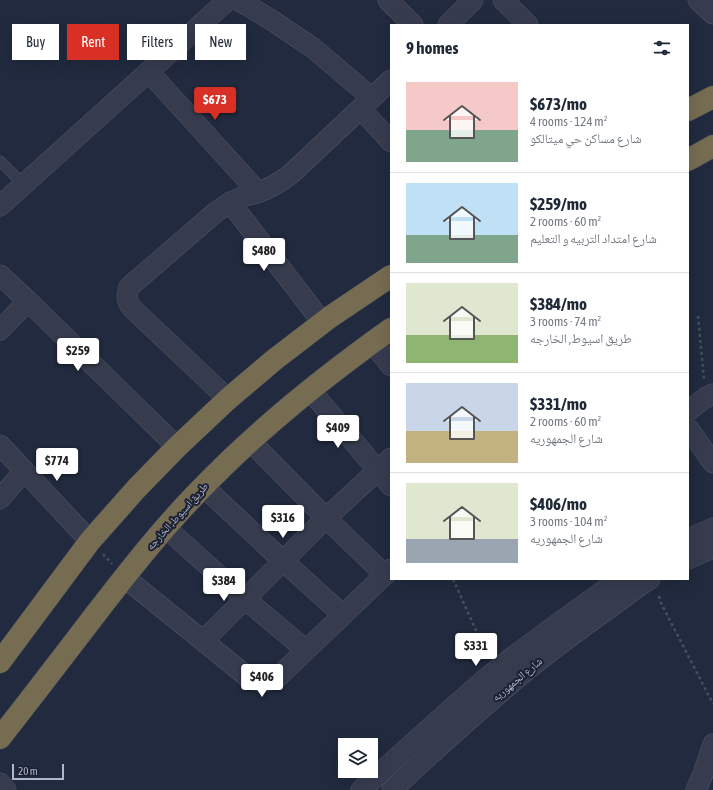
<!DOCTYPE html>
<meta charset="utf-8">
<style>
:root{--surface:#fff;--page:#f6f6f7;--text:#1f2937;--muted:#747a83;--line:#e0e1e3;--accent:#d93025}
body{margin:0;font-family:"Asap Condensed","Noto Naskh Arabic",sans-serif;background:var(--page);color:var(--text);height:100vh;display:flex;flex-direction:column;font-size:15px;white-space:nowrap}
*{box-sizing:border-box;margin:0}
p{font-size:13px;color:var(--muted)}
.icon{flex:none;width:22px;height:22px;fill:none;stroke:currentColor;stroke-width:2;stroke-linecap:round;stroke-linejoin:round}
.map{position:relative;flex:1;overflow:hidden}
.details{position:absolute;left:390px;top:24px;width:299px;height:556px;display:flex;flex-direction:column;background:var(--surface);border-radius:0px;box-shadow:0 4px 16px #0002}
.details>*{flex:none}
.top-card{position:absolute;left:12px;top:24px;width:318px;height:36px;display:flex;gap:8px}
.controls{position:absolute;left:338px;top:738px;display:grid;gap:8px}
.controls a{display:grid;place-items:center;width:40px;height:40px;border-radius:0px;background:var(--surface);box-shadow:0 4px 16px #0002;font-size:20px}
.scale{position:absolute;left:12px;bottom:10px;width:52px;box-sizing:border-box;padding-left:4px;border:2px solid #b1b7ca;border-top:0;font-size:11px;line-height:14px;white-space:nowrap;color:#b1b7ca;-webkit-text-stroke:3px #1b2133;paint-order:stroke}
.price{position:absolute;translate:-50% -34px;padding:0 9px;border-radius:4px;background:#fff;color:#222;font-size:13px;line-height:26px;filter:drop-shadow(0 1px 2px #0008)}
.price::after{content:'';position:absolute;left:50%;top:24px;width:12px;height:9px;margin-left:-6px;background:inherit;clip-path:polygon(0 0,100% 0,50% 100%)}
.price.selected{background:var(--accent);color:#fff}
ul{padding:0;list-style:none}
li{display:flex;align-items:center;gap:12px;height:100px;padding:0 16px}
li+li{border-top:1px solid var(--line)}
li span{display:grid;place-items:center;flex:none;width:112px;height:80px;border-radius:0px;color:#555}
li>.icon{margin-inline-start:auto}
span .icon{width:48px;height:48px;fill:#fffc;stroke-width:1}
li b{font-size:17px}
h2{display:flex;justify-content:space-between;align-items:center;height:48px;padding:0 16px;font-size:17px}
.chip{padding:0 14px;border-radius:0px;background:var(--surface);box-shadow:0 4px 16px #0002;font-size:14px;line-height:36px}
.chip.selected{background:var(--accent);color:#fff}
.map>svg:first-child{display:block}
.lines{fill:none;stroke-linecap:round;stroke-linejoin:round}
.lane-casing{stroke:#515769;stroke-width:11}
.street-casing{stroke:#515769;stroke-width:21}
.highway-casing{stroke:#3e4456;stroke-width:23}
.path{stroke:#3e5459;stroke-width:2.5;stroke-dasharray:3 3;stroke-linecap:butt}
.lane{stroke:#363c4e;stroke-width:10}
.street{stroke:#363c4e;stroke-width:20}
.highway{stroke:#756c52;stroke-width:22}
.labels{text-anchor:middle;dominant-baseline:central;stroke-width:4;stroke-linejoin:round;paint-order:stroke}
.street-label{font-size:11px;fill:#b1b7ca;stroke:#1b2133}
</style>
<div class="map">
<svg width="713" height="790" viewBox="0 0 713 790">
<rect width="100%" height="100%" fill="#212a3e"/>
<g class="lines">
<!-- lane casing -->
<g class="lane-casing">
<polyline id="lane" points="0,161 24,185"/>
</g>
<!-- street casing -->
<g class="street-casing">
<g id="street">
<polyline points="238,0 273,21 313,48 372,98"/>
<polyline points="388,0 413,25"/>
<polyline points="503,0 528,25"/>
<polyline points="698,0 713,14"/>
<polyline points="448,25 473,0"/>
<polyline points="149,72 258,192"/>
<polyline points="361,109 391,142"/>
<polyline points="230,202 322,322"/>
<polyline points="0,206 228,0"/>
<polyline points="0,275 28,301 177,447"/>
<polyline points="0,330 28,301"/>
<polyline points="372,342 391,366"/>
<polyline points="310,390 391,486"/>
<path d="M 228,399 L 134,310 C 126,302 126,298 129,287 L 216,212 C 223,207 230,202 238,199 C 244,195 252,195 259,192 C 271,188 282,181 292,173 L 391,80"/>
<polyline points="688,411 705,398 713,394"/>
<polyline points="688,428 713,463"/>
<polyline points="250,441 326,518 385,575"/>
<polyline points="0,445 90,541"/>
<polyline points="203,486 283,561 343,615"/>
<polyline points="0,499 24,471"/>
<polyline points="165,527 245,599 306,650"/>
<polyline points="688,539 713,528"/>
<polyline points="688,559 713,548"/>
<path d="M 124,577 L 249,678 C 262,683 266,683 279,676 L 391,569"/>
<polyline points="203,641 326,518 391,458"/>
<polyline points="0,783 6,790"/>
<path d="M 361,790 C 406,750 449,709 495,671 C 535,639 578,609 620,579"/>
<path d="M 392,790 C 438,747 484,705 533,665 C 567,638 603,613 638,587 L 650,579"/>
<polyline points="696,790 703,774 713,744"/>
</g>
</g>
<!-- highway casing -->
<g class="highway-casing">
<g id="highway">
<polyline points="688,110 713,97"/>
<polyline points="688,160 713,146"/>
<polyline points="0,662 90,541 137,488 177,447 228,399 274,360 330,317 391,276"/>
<path d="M 0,738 C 33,696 65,654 98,611 C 129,571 161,530 197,493 C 255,432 322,378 391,329"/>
</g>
</g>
<!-- path -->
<g class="path">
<polyline points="698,316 704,379"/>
<polyline points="103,554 112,564"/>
<polyline points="453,579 487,655"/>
<polyline points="659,596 661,603 713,704"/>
</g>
<!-- lane -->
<use href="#lane" class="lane"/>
<!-- street -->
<use href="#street" class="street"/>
<!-- highway -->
<use href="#highway" class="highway"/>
</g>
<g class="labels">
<!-- street labels -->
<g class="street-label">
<text transform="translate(177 516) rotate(-48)">طريق اسيوط, الخارجه</text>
<text transform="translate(517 679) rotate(-40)">شارع الجمهوريه</text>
</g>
</g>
</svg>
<div class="controls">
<a><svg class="icon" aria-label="layers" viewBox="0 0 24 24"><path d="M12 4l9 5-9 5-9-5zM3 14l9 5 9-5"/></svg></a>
</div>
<div class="scale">20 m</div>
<b class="price selected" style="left:215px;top:121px">$673</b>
<b class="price" style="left:264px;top:272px">$480</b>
<b class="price" style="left:78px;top:372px">$259</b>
<b class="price" style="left:338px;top:449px">$409</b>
<b class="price" style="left:57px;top:482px">$774</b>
<b class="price" style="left:283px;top:539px">$316</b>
<b class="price" style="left:224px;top:602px">$384</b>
<b class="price" style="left:476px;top:667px">$331</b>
<b class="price" style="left:262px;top:698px">$406</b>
<div class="top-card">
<a class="chip">Buy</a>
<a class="chip selected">Rent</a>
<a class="chip">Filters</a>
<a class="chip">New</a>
</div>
<section class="details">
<h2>9 homes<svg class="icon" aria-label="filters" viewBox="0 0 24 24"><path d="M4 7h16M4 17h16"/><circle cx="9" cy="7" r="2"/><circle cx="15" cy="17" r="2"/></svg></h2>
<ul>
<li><span style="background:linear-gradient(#f6c9c9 60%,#7fa58c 0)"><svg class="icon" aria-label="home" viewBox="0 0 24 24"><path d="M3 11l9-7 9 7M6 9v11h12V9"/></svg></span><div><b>$673/mo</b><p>4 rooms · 124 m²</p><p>شارع مساكن حي ميتالكو</p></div></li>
<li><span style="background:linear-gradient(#bfe0f5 65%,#7fa58c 0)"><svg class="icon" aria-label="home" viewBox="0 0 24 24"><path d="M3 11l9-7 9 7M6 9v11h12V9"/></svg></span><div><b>$259/mo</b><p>2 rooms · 60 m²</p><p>شارع امتداد التربيه و التعليم</p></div></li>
<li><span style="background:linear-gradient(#dfe7d0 65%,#8fb573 0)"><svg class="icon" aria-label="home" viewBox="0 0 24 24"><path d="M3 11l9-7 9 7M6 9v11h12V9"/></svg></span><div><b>$384/mo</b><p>3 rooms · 74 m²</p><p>طريق اسيوط, الخارجه</p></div></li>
<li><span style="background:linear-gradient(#c9d6e8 60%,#c2b280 0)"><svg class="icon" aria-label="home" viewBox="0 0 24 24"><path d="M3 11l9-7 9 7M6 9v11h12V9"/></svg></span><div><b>$331/mo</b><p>2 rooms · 60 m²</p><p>شارع الجمهوريه</p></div></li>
<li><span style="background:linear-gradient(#dfe7d0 70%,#9aa5b1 0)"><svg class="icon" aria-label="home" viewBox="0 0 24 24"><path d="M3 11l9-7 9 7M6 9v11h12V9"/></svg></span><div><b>$406/mo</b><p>3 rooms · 104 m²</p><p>شارع الجمهوريه</p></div></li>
</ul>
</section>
</div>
